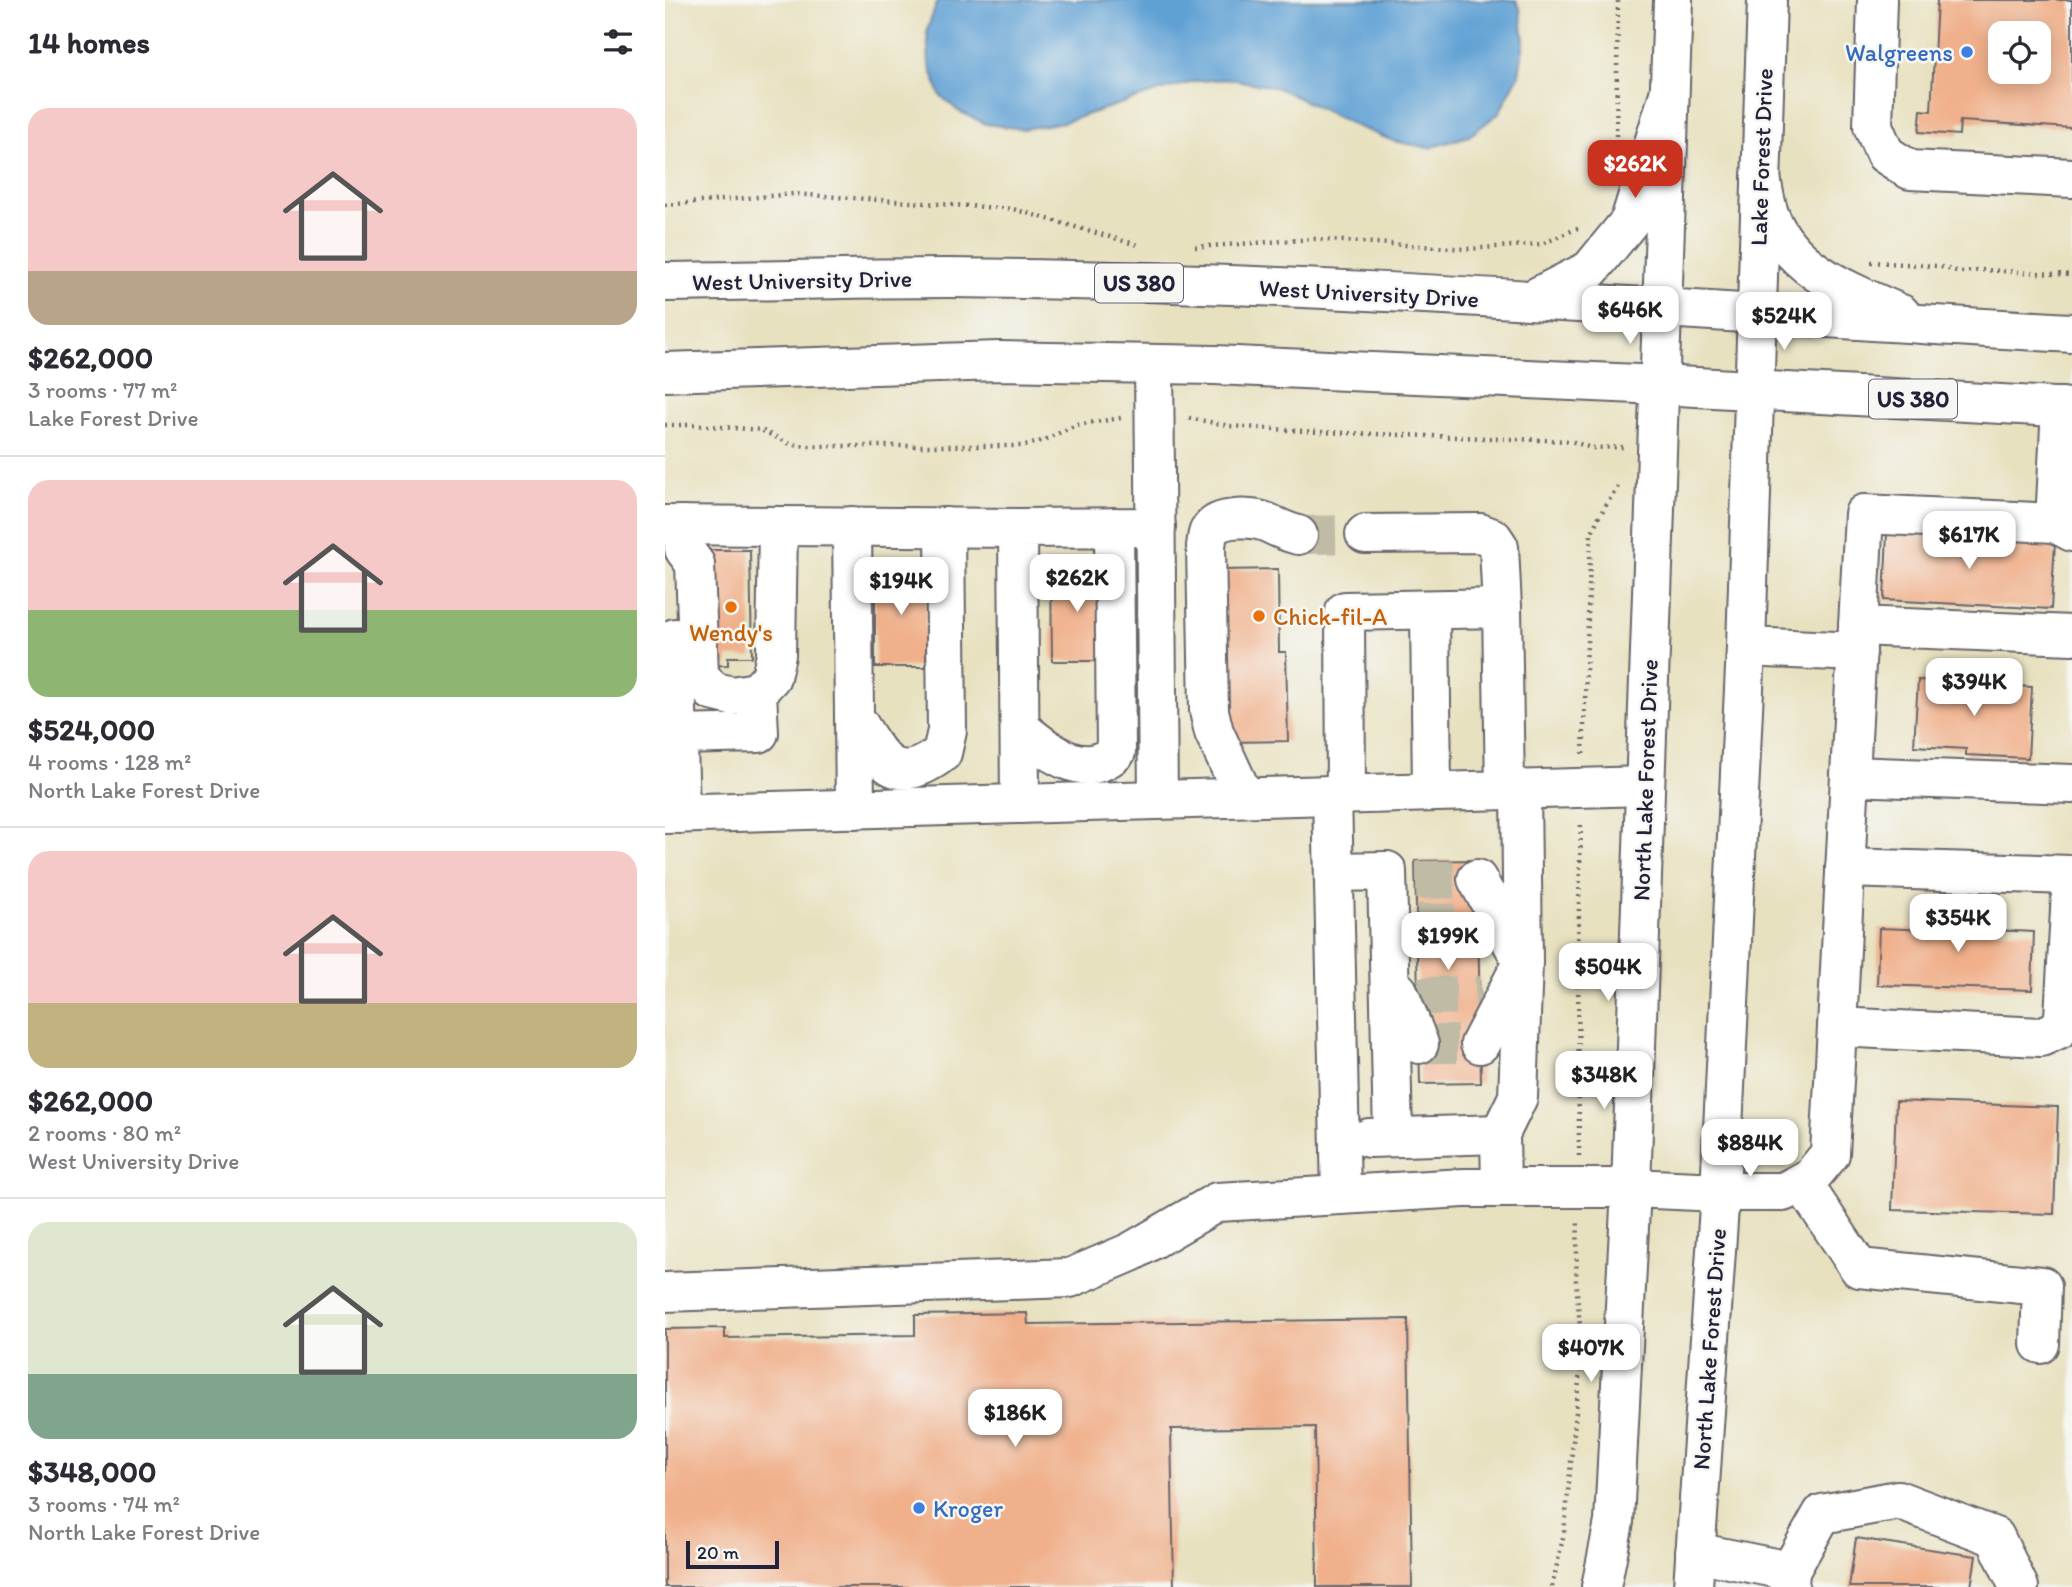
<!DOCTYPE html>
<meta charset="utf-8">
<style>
:root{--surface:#fff;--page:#f7f7f7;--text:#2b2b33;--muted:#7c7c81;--line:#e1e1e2;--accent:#c8321e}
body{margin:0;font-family:Itim,sans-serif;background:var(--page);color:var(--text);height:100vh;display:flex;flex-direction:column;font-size:26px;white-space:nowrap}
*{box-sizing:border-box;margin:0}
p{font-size:23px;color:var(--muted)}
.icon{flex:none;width:38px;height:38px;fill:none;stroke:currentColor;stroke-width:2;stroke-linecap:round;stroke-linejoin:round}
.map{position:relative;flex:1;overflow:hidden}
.panel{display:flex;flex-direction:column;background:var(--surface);width:665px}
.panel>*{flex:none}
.tools{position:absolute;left:1323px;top:21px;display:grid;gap:14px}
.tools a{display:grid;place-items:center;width:63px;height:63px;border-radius:14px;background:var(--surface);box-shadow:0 4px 18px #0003;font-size:35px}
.scale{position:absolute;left:21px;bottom:18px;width:93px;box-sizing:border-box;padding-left:7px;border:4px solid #22223b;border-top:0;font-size:19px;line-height:24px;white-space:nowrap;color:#22223b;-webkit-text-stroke:5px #f6f6f2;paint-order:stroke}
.price{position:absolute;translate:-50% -60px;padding:0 16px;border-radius:14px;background:#fff;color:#222;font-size:23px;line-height:46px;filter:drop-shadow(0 2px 4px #0008)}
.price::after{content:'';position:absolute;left:50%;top:42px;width:21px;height:16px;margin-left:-10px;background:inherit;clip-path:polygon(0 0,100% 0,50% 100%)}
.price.active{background:var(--accent);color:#fff}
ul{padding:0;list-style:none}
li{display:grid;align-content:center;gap:14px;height:371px;padding:0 28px}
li+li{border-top:2px solid var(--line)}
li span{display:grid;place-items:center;height:217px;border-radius:21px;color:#555}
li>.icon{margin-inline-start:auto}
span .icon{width:126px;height:126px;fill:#fffc;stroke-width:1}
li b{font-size:30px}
h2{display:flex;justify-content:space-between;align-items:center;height:84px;padding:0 28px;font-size:30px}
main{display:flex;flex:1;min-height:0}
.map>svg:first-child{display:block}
.water{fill:#61a1d4;stroke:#426288;stroke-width:2}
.building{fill:#f0b08b;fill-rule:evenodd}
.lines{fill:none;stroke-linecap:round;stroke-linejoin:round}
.minor-tunnel{stroke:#c0bba5;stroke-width:38;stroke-dasharray:38 19;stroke-linecap:butt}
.minor-casing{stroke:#67656a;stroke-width:42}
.major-casing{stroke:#67656a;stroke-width:42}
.highway-casing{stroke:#67656a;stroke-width:42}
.path{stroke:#67656a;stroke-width:4.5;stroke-dasharray:2 5;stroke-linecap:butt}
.minor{stroke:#fff;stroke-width:38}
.major{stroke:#fff;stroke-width:38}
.highway{stroke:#fff;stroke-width:38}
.shop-dot{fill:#3f7fe0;stroke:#f6f6f2;stroke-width:2.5}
.food-dot{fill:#e8710a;stroke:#f6f6f2;stroke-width:2.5}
.labels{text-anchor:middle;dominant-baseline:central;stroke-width:5;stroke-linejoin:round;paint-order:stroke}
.shield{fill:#f6f6f2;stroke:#626272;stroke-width:2}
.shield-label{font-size:23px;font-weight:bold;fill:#22223b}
.shop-label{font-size:24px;fill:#366cbe;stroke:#f6f6f2;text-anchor:end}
.street-label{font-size:24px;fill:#22223b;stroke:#f6f6f2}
.food-label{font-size:24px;fill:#c56008;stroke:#f6f6f2;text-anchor:start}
</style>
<main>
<section class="panel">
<h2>14 homes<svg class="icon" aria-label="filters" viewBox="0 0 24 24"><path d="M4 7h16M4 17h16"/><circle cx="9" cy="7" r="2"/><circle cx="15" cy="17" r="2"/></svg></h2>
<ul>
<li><span style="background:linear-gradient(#f6c9c9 75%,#b9a48a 0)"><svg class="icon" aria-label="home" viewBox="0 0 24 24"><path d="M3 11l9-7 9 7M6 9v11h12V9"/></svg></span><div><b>$262,000</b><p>3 rooms · 77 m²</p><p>Lake Forest Drive</p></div></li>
<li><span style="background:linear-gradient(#f6c9c9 60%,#8fb573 0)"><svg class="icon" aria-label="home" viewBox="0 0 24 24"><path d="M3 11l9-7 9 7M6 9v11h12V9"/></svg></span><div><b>$524,000</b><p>4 rooms · 128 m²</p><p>North Lake Forest Drive</p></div></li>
<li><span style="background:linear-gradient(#f6c9c9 70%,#c2b280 0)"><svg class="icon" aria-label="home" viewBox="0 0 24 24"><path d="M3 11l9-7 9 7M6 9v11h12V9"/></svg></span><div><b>$262,000</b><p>2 rooms · 80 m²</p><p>West University Drive</p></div></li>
<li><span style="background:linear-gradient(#dfe7d0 70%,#7fa58c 0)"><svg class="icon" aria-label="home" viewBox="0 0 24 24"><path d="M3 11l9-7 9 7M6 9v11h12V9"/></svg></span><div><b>$348,000</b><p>3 rooms · 74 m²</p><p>North Lake Forest Drive</p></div></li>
</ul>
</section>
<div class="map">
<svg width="1407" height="1587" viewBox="0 0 1407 1587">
<rect width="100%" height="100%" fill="#f6f6f2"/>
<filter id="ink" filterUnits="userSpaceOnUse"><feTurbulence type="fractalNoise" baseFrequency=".0143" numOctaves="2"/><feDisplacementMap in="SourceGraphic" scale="14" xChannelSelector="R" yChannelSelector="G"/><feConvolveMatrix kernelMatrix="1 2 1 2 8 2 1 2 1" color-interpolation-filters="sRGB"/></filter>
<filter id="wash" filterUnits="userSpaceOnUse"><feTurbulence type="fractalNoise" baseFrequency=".00686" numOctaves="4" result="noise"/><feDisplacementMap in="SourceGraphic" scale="28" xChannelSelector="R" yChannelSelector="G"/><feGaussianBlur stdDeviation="1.57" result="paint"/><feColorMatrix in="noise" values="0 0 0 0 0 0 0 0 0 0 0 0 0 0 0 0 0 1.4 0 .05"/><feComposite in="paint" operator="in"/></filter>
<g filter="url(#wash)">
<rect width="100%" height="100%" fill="#e8e1c0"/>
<!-- water -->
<polygon class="water" points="273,0 851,0 855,8 859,41 854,75 834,113 804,136 764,148 728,141 691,126 613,88 566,79 533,81 501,89 399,122 358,129 321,124 293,111 275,95 264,64 262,30"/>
<g id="blocks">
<!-- building -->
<g class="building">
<path d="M 1272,0 L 1407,0 L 1407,128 L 1295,121 L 1294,135 L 1254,132 L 1256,110 L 1266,111 ZM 1335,33 L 1374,33 L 1374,72 L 1335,72 Z"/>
<polygon points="1222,533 1390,542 1386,609 1219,600"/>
<polygon points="41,550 85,550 87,657 63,657 63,665 42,666"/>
<polygon points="436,566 437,661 387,661 386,567"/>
<polygon points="261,567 261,667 210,667 210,568"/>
<polygon points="613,569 614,652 621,652 623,741 560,742 557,570"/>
<polygon points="1253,680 1367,687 1363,758 1301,755 1301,749 1249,746"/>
<polygon points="812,860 816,1083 755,1084 750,861"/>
<polygon points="1292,902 1329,903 1328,930 1369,932 1367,990 1212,985 1214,928 1291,931"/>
<polygon points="1231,1101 1393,1107 1389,1214 1227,1210"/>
<polygon points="362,1313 363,1324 743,1319 747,1587 652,1587 650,1427 506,1429 509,1587 0,1587 0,1329 60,1328 60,1338 250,1335 250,1315"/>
<polygon points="1191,1538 1311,1556 1306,1587 1184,1587"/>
</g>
</g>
</g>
<g filter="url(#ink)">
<use href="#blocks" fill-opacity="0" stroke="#67656a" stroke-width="2"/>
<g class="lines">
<!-- minor-tunnel -->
<g class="minor-tunnel">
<polyline points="633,535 700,534"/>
<polyline points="751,880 812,879"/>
<polyline points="752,923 813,922"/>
<polyline points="753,996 815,995"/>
<polyline points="754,1044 815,1044"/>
</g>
<!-- minor casing -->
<g class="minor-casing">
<g id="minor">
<polyline points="1212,0 1208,126 1220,154 1245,170 1407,178"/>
<polyline points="489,364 493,799"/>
<polyline points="1390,523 1396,407"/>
<polyline points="0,525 353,528"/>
<polyline points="18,525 19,549 30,564 34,675 47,691 67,696 92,692 106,677 111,655 113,526"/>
<polyline points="187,526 190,809"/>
<polyline points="700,534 815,533 828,538 834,547 837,608"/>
<polyline points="765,610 767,792"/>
<polyline points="1193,626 1407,635"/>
<polyline points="10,638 15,814"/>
<polyline points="1081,647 1192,652"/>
<path d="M 191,720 C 216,759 228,790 277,753 L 282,731 L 280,527"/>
<path d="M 355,728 C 382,750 417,782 451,752 L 449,527"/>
<polyline points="13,735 94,733 92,692"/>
<polyline points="1185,776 1199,514 1390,523 1407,532"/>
<polyline points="1407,784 1185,776 1172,1027 1376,1037 1394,1029 1399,1017 1407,875"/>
<polyline points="667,794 676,1194"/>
<polyline points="681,794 680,611 837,608 840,790"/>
<path d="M 579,797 L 549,732 L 544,711 L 541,546 C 542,541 542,533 545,530 C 554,515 589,517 603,523 C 613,528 621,532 633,535"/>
<polyline points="355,804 353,528 491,527"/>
<polyline points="0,814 980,786"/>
<polyline points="1180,868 1406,875"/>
<polyline points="669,872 722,871 728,1137"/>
<polyline points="812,879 855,957"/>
<polyline points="733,991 754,1044"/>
<polyline points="815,1044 852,973"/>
<polyline points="704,1138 835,1134"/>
<polyline points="1137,1182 1194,1268 1377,1286 1375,1344"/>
<polyline points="836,1188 835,1134 853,1097 858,962 856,789"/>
<polyline points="1055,1192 1118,1192 1145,1178 1165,1154 1172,1027"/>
<polyline points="0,1292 405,1278 466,1252 552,1202 799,1188 966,1188"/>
<polyline points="1030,1552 1125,1571 1124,1587"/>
<polyline points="1125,1571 1157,1514 1233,1500 1330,1537 1354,1587"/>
</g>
</g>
<!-- major casing -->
<g class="major-casing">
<g id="major">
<polyline points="966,1188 1055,1192"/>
<polyline points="936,1587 949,1522 966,1188 1008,0"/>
<polyline points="1028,1587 1055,1192 1081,647 1102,0"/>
</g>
</g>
<!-- highway casing -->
<g class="highway-casing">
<g id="highway">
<path d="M 1096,177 C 1098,189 1100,202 1104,214 C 1126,271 1184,291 1236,314"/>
<path d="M 0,282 C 94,281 189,278 283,278 C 658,281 1033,312 1407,333"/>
<polyline points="866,300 925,270 965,221 1004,94"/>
<polyline points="0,372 334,361 550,365 995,385 1407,408"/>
</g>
</g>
<!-- path -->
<g class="path">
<polyline points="951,143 953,0"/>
<polyline points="0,205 128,194 348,209 473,245"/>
<polyline points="530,247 649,239 802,249 877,244 913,228"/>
<polyline points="1206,262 1272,266 1295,272 1319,270 1407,275"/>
<polyline points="524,418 565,426 653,432 906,441 926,448 958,447"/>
<polyline points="0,425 30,425 96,430 125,444 144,446 358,446 377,441 411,425 456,418"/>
<polyline points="918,754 926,535 933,518 955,483"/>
<polyline points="914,1156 913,947 916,822"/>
<polyline points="887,1587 899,1533 917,1350 911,1280 913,1221"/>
</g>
<!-- minor -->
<use href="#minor" class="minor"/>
<!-- major -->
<use href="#major" class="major"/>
<!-- highway -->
<use href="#highway" class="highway"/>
</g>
</g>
<!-- markers -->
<g class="shop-dot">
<circle cx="1302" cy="52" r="7"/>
<circle cx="254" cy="1508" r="7"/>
</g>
<g class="food-dot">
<circle cx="66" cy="607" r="7"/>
<circle cx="594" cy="616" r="7"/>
</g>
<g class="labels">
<!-- shield labels -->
<g class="shield">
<rect x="430" y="263.5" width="88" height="39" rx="5"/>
<rect x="1204" y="379.5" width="88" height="39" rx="5"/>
</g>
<g class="shield-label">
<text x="474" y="283">US 380</text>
<text x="1248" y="399">US 380</text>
</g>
<!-- shop labels -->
<g class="shop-label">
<text x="1288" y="52">Walgreens</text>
<text x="268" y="1508" text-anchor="start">Kroger</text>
</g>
<!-- street labels -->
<g class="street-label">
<text transform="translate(1096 157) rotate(-88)">Lake Forest Drive</text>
<text transform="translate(137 280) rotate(-1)">West University Drive</text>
<text transform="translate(704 293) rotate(3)">West University Drive</text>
<text transform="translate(980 780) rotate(-88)">North Lake Forest Drive</text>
<text transform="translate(1044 1349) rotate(-86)">North Lake Forest Drive</text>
</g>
<!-- food labels -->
<g class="food-label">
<text x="608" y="616">Chick-fil-A</text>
<text x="66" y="632" text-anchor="middle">Wendy's</text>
</g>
</g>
</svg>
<div class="tools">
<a><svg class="icon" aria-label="locate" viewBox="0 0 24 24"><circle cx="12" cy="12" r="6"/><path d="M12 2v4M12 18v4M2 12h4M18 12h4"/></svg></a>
</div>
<div class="scale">20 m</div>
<b class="price active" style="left:970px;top:200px">$262K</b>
<b class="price" style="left:965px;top:346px">$646K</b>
<b class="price" style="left:1119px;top:352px">$524K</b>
<b class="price" style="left:1304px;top:571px">$617K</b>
<b class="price" style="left:412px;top:614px">$262K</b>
<b class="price" style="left:236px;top:617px">$194K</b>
<b class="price" style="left:1309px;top:718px">$394K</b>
<b class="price" style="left:1293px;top:954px">$354K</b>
<b class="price" style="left:783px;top:972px">$199K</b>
<b class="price" style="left:943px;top:1003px">$504K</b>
<b class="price" style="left:939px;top:1111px">$348K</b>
<b class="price" style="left:1085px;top:1179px">$884K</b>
<b class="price" style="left:926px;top:1384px">$407K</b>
<b class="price" style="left:350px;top:1449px">$186K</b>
</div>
</main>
